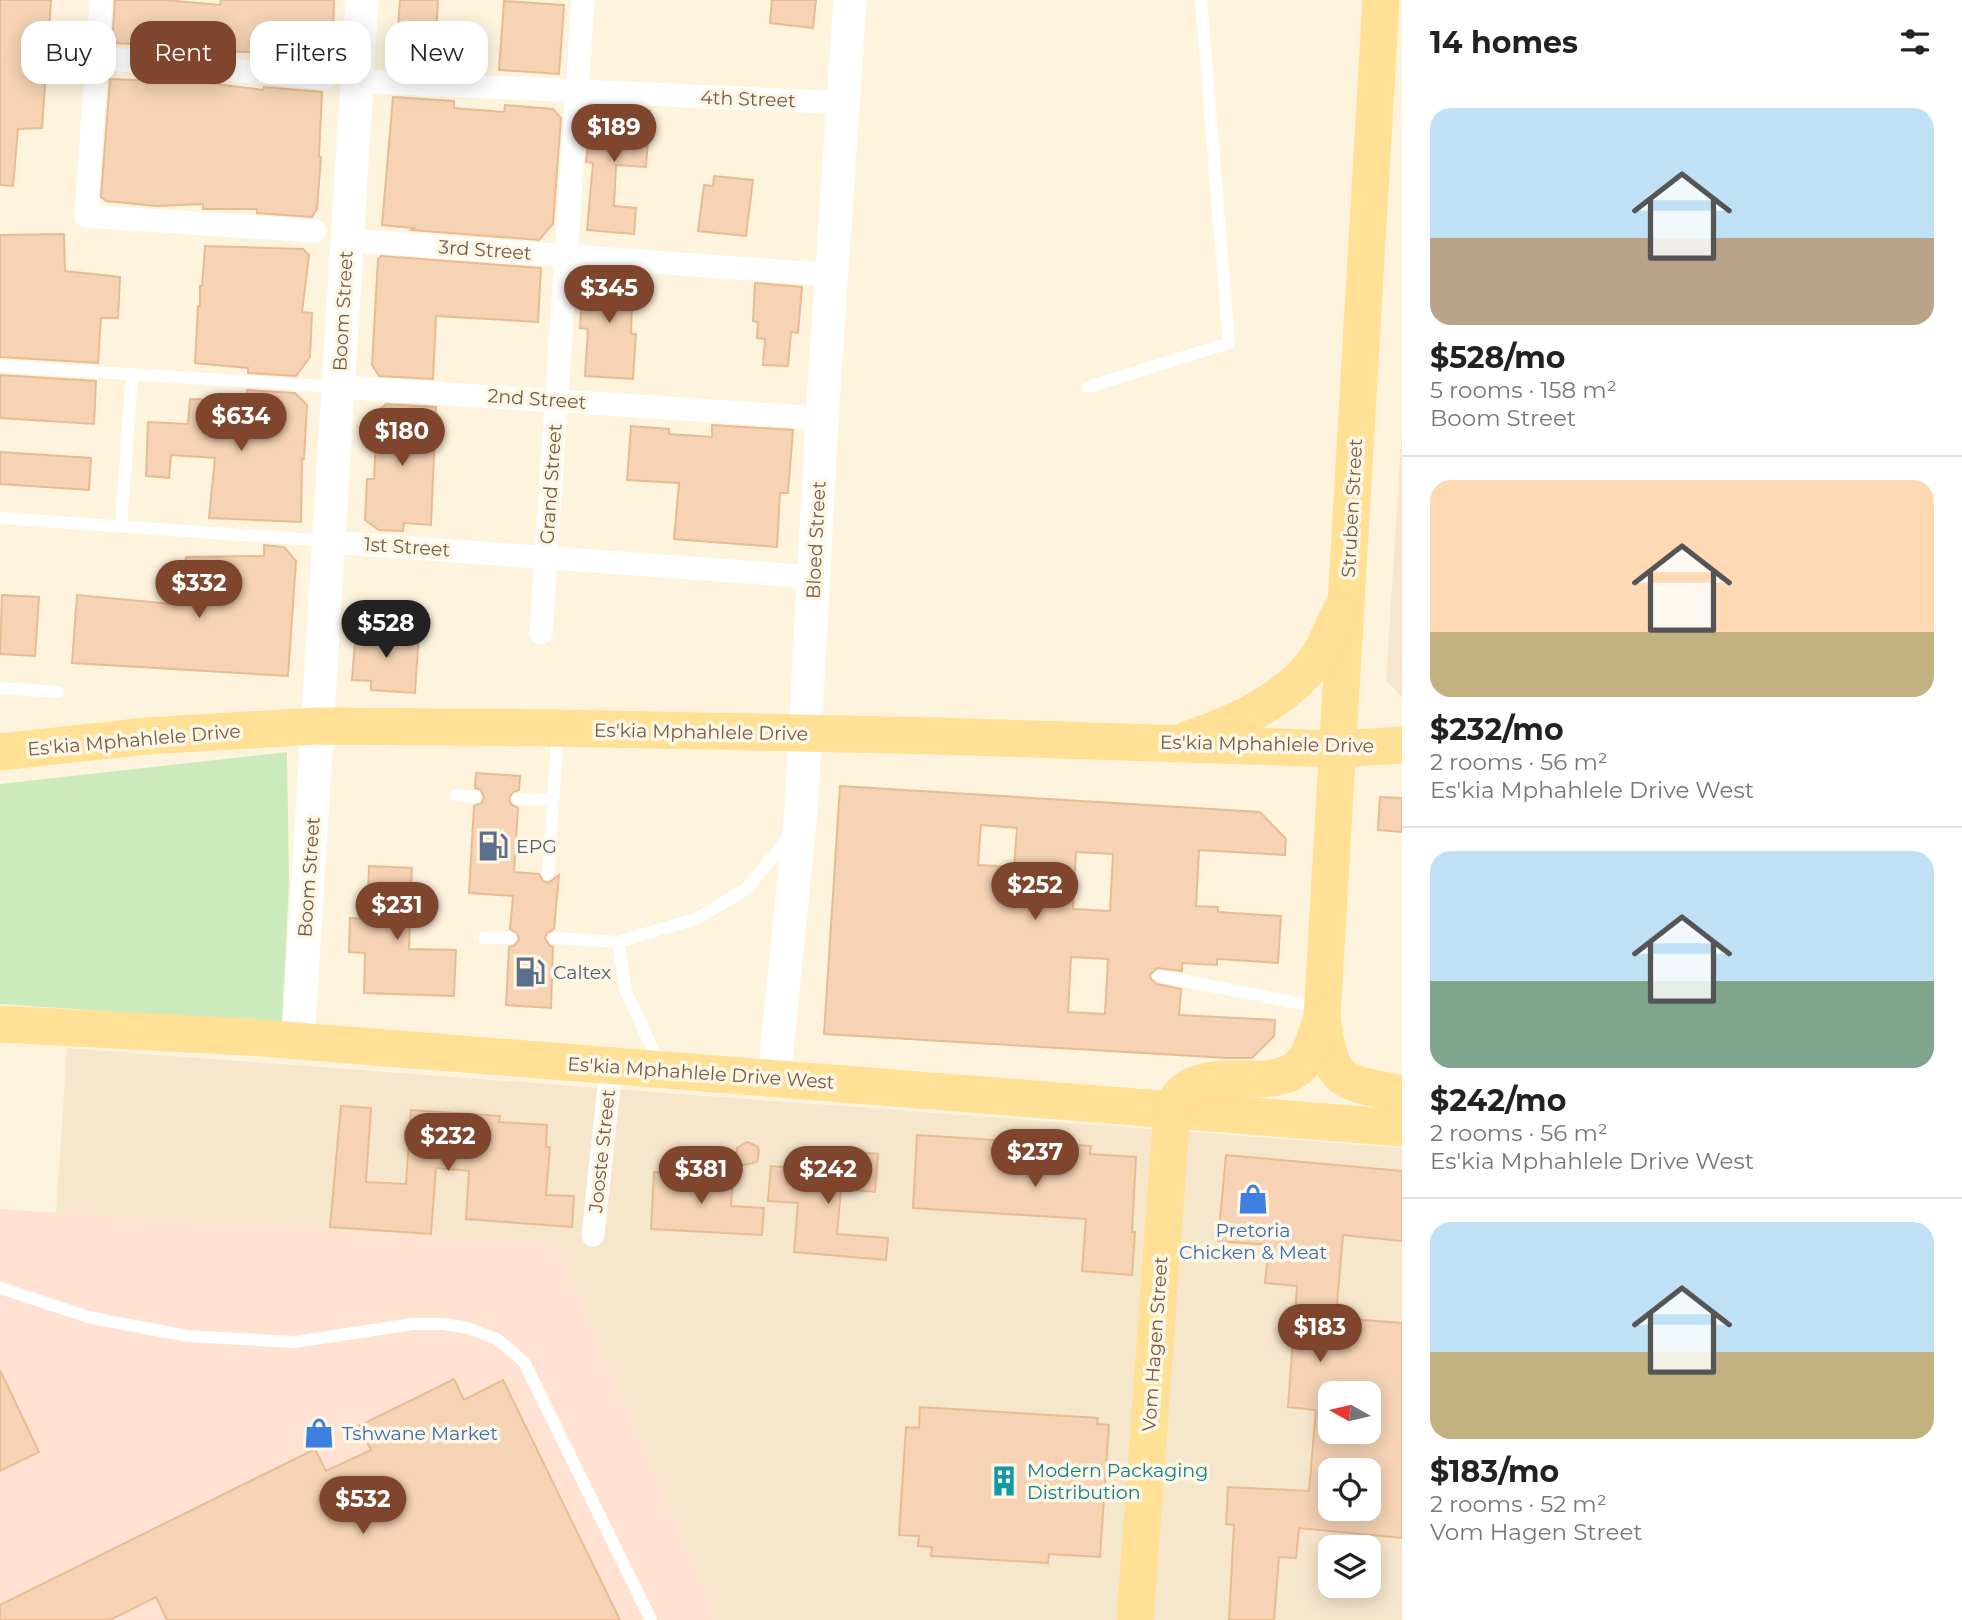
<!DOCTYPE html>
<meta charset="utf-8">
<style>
:root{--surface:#fff;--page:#f6f6f6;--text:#222;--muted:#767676;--line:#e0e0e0;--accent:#7f462d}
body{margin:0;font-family:Montserrat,sans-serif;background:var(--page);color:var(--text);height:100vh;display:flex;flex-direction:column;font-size:26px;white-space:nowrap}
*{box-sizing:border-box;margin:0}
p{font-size:23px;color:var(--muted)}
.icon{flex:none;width:38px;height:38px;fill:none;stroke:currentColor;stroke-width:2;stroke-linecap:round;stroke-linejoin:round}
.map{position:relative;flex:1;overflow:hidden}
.details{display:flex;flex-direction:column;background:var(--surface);width:560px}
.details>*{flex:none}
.top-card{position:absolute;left:21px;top:21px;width:665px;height:63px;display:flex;gap:14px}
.needle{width:46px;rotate:278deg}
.buttons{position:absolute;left:1318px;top:1381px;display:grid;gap:14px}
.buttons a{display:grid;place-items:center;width:63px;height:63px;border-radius:14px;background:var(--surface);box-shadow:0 4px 18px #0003;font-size:35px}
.price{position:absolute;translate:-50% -60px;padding:0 16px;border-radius:24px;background:var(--accent);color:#fff;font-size:23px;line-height:46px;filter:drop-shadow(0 2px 4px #0008)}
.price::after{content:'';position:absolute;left:50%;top:42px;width:21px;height:16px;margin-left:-10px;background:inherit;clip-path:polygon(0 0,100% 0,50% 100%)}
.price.on{background:#222;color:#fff}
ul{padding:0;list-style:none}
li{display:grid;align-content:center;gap:14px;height:371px;padding:0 28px}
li+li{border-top:2px solid var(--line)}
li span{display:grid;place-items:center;height:217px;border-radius:21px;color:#555}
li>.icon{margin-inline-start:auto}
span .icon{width:126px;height:126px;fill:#fffc;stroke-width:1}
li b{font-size:30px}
h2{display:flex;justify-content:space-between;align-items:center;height:84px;padding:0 28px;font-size:30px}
.tag{padding:0 24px;border-radius:21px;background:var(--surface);box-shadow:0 4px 18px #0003;font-size:24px;line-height:63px}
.tag.on{background:var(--accent);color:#fff}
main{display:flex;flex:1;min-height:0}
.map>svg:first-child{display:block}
.residential{fill:#f6e6cc;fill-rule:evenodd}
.commercial{fill:#ffe2d1}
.green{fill:#ccebbc}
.building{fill:#f5d3b4;stroke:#e8bb93;stroke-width:2;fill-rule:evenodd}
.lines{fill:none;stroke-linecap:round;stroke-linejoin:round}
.lane{stroke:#fff;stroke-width:12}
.street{stroke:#fff;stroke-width:23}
.secondary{stroke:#fff;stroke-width:33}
.primary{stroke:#ffe094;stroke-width:37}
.labels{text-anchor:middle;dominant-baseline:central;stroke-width:7;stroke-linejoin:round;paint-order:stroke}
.street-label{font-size:19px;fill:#755a45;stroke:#fff7e6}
.service-label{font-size:19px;fill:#4e5e75;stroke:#fff7e6;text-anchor:start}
.shop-label{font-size:19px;fill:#366cbe;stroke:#fff7e6}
.culture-label{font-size:19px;fill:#0d838f;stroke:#fff7e6;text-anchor:start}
</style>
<main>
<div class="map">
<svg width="1402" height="1620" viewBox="0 0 1402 1620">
<rect width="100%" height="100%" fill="#fef4de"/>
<!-- residential -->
<g class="residential">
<polygon points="1402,427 1402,697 1386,681"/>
<path d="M 67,1048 L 1402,1148 L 1402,1620 L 718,1620 L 557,1245 L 56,1213 ZM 1330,1393 L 1368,1393 L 1368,1432 L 1330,1432 ZM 1330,1470 L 1368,1470 L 1368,1508 L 1330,1508 ZM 1330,1547 L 1368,1547 L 1368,1586 L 1330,1586 Z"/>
</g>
<!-- commercial -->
<polygon class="commercial" points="0,1209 557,1245 718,1620 0,1620"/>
<!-- green -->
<polygon class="green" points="287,752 289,885 282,1023 0,1004 0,784"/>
<!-- building -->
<g class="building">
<polygon points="0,0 51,0 42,128 18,129 13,186 0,185"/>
<polygon points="115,0 164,0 220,5 221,0 334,0 332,57 324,64 266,59 266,53 157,48 158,45 112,43"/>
<polygon points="400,0 438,0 434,70 395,69"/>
<polygon points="772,0 816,0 813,28 770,23"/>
<polygon points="504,1 564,5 559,74 499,70"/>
<polygon points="110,79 208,83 263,90 264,87 322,92 319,156 321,157 317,209 312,217 257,213 257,209 203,209 203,204 157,206 106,201 101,197"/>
<polygon points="393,97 454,101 454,108 504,112 505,105 553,109 561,118 553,224 539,240 411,230 414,228 382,225"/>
<polygon points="593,107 650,111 646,167 616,165 614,206 636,208 634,234 587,230 593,163 586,162"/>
<polygon points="714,176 753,180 746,236 698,231 704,185 713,186"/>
<polygon points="64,234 65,271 120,277 118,318 101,318 98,363 0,357 0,235"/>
<polygon points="205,246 303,249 309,255 302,312 312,313 310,357 296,376 248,373 248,368 195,363 198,306 200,306 200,286 202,286"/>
<polygon points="381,256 541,268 538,322 436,316 433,379 379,376 372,365 378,259"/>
<polygon points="590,272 633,275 631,334 636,334 633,379 585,376 588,329 580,328 583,281"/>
<polygon points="755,283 802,287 798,333 791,332 788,366 763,365 765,339 757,338 758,322 753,321"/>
<polygon points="0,375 96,381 94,424 0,418"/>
<polygon points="247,390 295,393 307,405 304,459 302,459 301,522 209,518 215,458 171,455 169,478 146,476 148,422 188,424 190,399 246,401"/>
<polygon points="386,404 436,407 431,525 404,523 403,531 379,530 365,520 367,479 374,479 377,412"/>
<polygon points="712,425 793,430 788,493 780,493 777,547 674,539 679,483 627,480 631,426 669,429 669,434 712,437"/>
<polygon points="0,452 91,458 89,490 0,484"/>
<polygon points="264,545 284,547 296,561 288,676 72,663 77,595 183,605 186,557 264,556"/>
<polygon points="2,595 39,597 35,656 0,654"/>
<polygon points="356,628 419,633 415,693 371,690 371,681 352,680"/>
<polygon points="476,773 520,776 519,790 513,792 509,798 511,804 518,808 514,872 539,874 543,881 548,883 559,875 554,929 547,933 545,938 549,945 553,947 551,1008 506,1005 509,947 515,945 519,939 517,933 510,929 513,896 469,893 474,806 482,803 484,797 481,790 475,788"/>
<path d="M 840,786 L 1260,812 L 1286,839 L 1285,855 L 1199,850 L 1196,906 L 1218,907 L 1218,912 L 1281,916 L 1278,963 L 1217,959 L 1217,965 L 1182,963 L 1182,971 L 1157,968 L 1150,975 L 1151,979 L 1157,984 L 1181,989 L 1179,1015 L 1275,1020 L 1274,1036 L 1252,1058 L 1228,1058 L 824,1034 ZM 981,825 L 1017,828 L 1014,867 L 978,865 ZM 1076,852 L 1113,854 L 1110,911 L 1073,909 ZM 1071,957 L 1108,959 L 1105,1014 L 1068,1012 Z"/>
<polygon points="1380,797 1402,798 1402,832 1378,830"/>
<polygon points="369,866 412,868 409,949 456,950 454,996 364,993 365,953 349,952 350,918 367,919"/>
<polygon points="341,1106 371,1108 366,1182 406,1184 411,1110 500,1116 499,1122 547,1125 546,1147 550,1147 546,1195 574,1196 572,1227 466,1219 469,1171 436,1168 431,1234 330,1227"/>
<polygon points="917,1135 1091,1146 1090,1154 1136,1157 1132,1232 1135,1232 1132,1275 1082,1271 1086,1219 913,1208"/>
<polygon points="747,1142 757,1146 759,1151 757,1162 740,1166 736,1153 737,1148"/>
<polygon points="844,1151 878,1154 875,1192 841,1189 837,1234 888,1238 886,1260 794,1252 798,1203 768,1201 771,1166 842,1172"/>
<path d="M 1226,1155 L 1402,1171 L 1402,1241 L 1343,1235 L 1337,1304 L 1341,1305 L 1340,1318 L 1402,1323 L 1402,1538 L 1299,1528 L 1296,1558 L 1279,1557 L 1274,1620 L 1229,1620 L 1234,1525 L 1226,1524 L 1228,1487 L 1309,1491 L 1316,1410 L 1288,1407 L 1297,1286 L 1265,1283 L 1269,1245 L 1218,1241 ZM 1330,1393 L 1368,1393 L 1368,1432 L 1330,1432 ZM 1330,1470 L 1368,1470 L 1368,1508 L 1330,1508 Z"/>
<polygon points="654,1172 733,1177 731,1206 764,1208 762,1235 651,1229"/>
<polygon points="0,1370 39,1452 0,1471"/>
<polygon points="454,1379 464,1400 503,1380 620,1620 167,1620 156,1597 110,1620 0,1620 0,1605 315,1449 326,1471 371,1450 359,1426"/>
<polygon points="920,1407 1098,1418 1097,1424 1109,1425 1100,1557 1049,1554 1048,1563 931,1556 932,1547 918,1546 919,1536 899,1535 906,1427 919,1428"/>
</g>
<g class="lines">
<!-- lane -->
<g class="lane">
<polyline points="0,366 338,387"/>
<polyline points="1088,387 1229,343 1201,0"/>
<polyline points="0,518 328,541"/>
<polyline points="121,526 132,374"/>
<polyline points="0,688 58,692"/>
<polyline points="456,795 475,797"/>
<polyline points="518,799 553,800"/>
<polyline points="548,874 558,732"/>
<polyline points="484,938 510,938"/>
<polyline points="554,938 618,942 698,918 746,889 782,846 788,835"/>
<polyline points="618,942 626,992 659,1063"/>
<polyline points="1159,976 1319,1007"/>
<polyline points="0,1288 92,1318 188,1336 294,1342 413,1324 444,1324 468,1328 497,1339 524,1362 651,1620"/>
</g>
<!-- street -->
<g class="street">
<polyline points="101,0 86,216 315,231"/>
<polyline points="98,58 325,78"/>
<polyline points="357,81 844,103"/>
<polyline points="348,240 833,275"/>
<polyline points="339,387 822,418"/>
<polyline points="329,542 815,577"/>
<polyline points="541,633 583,0"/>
<polyline points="593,1235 611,1067"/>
</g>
<!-- secondary -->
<g class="secondary">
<polyline points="298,1041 362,0"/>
<polyline points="774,1079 801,810 822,418 850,0"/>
</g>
<!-- primary -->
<g class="primary">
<path d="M 1381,0 L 1322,1017 C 1331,1085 1339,1081 1402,1094"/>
<path d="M 1189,739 C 1238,722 1293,698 1321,652 C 1328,640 1334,625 1340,612"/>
<polyline points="0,752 147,736 318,726 558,728 938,736 1338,749 1402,745"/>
<polyline points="0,1024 247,1037 1402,1128"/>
<path d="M 1135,1620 L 1172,1110 C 1190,1056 1267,1096 1299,1067 C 1312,1056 1316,1033 1322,1018"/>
</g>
</g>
<!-- icons -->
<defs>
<g id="fuel-bare" transform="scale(2.415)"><path d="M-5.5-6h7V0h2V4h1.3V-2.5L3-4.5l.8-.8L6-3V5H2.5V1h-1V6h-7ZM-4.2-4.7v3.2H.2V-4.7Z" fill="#5c6f8a" stroke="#fff7e6" stroke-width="2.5" paint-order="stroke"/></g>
<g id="shop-bare" transform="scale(2.415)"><path d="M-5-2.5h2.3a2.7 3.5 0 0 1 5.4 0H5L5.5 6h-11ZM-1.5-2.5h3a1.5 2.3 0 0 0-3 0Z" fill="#3f7fe0" stroke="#fff7e6" stroke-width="2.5" paint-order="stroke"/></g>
<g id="building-bare" transform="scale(2.415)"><path d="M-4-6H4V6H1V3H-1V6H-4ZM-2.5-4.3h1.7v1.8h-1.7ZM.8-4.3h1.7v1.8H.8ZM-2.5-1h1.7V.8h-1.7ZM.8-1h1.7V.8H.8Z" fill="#0f9aa8" stroke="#fff7e6" stroke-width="2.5" paint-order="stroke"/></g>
</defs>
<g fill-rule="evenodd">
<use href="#fuel-bare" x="493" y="846"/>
<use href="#fuel-bare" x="530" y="972"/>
<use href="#shop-bare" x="1253" y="1199"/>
<use href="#shop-bare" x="319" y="1433"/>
<use href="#building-bare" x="1004" y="1481"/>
</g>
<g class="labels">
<!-- street labels -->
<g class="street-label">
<text transform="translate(748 99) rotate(2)">4th Street</text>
<text transform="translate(485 250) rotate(4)">3rd Street</text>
<text transform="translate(343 311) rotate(-87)">Boom Street</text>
<text transform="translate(537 399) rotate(4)">2nd Street</text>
<text transform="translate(551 484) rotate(-86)">Grand Street</text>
<text transform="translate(1352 508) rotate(-87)">Struben Street</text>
<text transform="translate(816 540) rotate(-87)">Bloed Street</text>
<text transform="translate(407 547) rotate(4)">1st Street</text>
<text transform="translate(701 732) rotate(1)">Es'kia Mphahlele Drive</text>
<text transform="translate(134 740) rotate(-5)">Es'kia Mphahlele Drive</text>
<text transform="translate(1267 744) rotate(1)">Es'kia Mphahlele Drive</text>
<text transform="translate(309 877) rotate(-86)">Boom Street</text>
<text transform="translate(701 1073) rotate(4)">Es'kia Mphahlele Drive West</text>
<text transform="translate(602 1151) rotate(-84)">Jooste Street</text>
<text transform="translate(1155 1344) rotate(-86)">Vom Hagen Street</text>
</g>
<!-- service labels -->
<g class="service-label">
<text x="516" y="846">EPG</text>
<text x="553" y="972">Caltex</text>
</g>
<!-- shop labels -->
<g class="shop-label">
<text x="1253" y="1230">Pretoria<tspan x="1253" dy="22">Chicken &amp; Meat</tspan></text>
<text x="342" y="1433" text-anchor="start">Tshwane Market</text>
</g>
<!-- culture labels -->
<g class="culture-label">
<text x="1027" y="1470">Modern Packaging<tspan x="1027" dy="22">Distribution</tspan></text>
</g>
</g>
</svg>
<div class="buttons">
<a><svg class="needle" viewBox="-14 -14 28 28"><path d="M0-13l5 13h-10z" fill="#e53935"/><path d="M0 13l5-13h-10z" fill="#767676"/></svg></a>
<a><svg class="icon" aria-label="locate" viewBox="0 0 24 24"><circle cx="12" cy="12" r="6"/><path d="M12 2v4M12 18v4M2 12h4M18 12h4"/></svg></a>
<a><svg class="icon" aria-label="layers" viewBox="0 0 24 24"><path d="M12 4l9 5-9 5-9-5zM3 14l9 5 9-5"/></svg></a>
</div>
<b class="price" style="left:614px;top:164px">$189</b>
<b class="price" style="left:609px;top:325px">$345</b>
<b class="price" style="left:241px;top:453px">$634</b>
<b class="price" style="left:402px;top:468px">$180</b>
<b class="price" style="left:199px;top:620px">$332</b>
<b class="price on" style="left:386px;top:660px">$528</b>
<b class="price" style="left:1035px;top:922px">$252</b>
<b class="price" style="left:397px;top:942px">$231</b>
<b class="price" style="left:448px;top:1173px">$232</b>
<b class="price" style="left:1035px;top:1189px">$237</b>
<b class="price" style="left:701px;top:1206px">$381</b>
<b class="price" style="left:828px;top:1206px">$242</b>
<b class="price" style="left:1320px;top:1364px">$183</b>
<b class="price" style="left:363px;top:1536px">$532</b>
<div class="top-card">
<a class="tag">Buy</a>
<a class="tag on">Rent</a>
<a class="tag">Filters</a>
<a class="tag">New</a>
</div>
</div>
<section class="details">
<h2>14 homes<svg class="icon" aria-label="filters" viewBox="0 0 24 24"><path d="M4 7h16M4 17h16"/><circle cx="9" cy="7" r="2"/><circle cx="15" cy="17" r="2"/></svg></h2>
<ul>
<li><span style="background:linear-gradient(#bfe0f5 60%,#b9a48a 0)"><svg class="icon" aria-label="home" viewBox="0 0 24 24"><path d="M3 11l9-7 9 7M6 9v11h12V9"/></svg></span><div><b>$528/mo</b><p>5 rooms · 158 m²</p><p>Boom Street</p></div></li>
<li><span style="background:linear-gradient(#ffd9b3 70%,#c2b280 0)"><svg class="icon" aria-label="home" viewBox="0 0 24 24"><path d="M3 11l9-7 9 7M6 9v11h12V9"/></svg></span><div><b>$232/mo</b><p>2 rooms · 56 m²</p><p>Es'kia Mphahlele Drive West</p></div></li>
<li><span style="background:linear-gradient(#bfe0f5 60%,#7fa58c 0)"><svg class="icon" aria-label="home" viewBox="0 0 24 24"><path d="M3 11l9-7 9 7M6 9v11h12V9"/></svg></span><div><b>$242/mo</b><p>2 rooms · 56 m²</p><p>Es'kia Mphahlele Drive West</p></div></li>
<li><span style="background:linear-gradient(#bfe0f5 60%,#c2b280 0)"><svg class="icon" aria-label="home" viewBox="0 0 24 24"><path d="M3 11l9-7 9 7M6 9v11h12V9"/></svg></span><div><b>$183/mo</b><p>2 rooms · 52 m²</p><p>Vom Hagen Street</p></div></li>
</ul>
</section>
</main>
